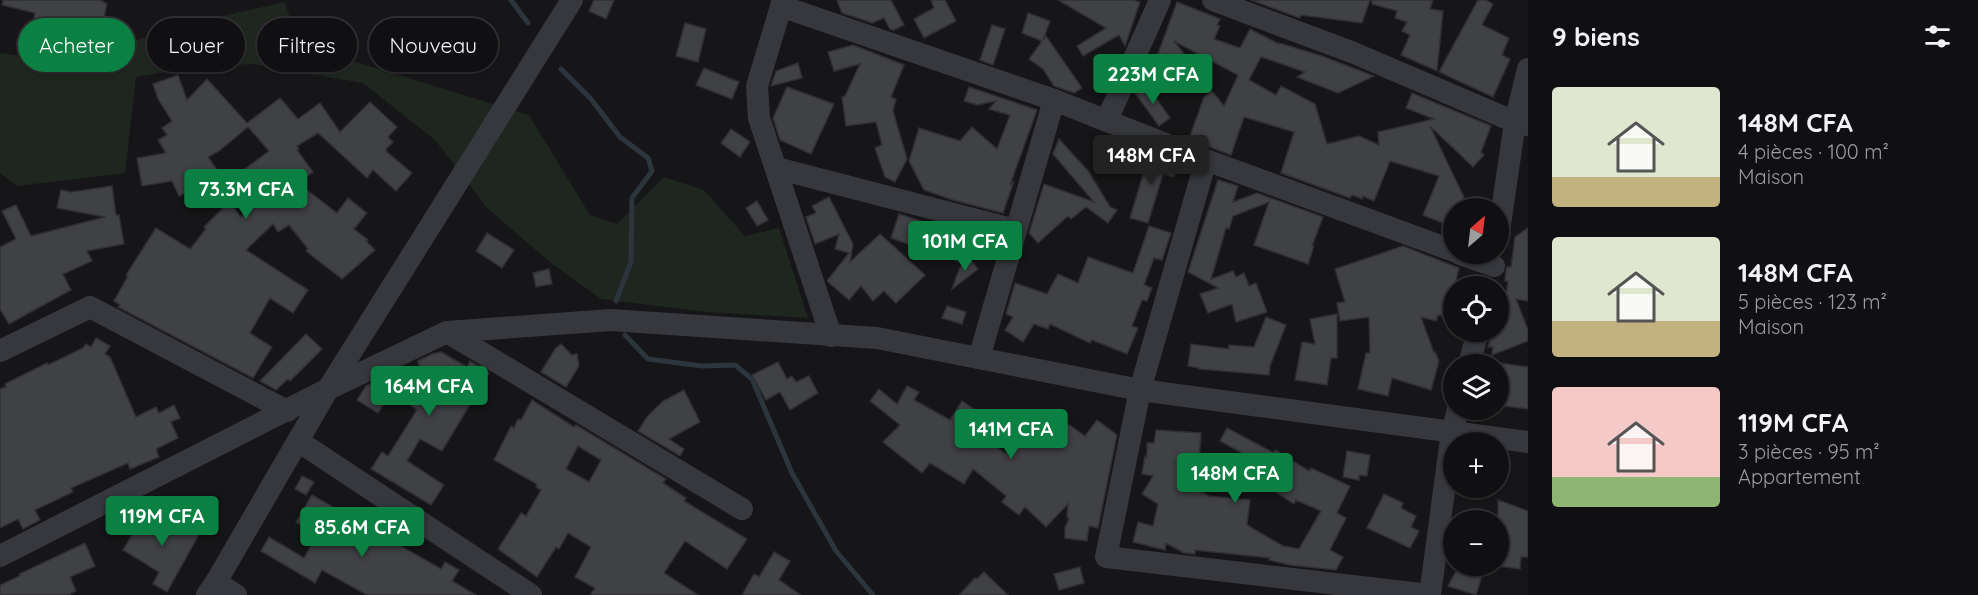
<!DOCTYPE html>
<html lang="fr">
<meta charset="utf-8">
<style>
:root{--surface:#101012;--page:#19191b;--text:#f1f3f6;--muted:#9c9d9f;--line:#303032;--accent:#0b8043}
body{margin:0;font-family:Quicksand,sans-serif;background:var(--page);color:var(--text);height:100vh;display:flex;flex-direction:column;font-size:22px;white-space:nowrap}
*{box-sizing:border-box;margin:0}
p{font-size:20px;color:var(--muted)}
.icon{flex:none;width:33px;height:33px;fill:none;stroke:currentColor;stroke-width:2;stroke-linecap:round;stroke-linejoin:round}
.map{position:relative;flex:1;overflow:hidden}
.drawer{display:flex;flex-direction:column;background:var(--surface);width:450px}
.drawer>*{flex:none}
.hud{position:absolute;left:18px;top:18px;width:570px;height:54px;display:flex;gap:12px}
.needle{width:39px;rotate:28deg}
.controls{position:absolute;left:1443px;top:198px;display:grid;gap:12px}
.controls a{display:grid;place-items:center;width:66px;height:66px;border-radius:50%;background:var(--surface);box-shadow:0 2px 4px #0004,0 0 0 2px var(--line);font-size:30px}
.price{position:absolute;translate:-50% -51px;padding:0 14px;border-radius:6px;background:var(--accent);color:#fff;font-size:20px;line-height:39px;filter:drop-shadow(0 2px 3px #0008)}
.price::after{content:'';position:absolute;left:50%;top:36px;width:18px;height:14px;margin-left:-9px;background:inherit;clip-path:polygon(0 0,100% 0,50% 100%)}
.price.current{background:#222;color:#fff}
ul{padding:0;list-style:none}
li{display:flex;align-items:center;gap:18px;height:150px;padding:0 24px}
li span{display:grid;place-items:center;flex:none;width:168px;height:120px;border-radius:6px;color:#555}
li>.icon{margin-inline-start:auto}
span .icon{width:72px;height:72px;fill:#fffc;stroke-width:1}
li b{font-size:26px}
h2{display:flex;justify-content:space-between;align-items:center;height:72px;padding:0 24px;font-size:26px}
.pill{padding:0 21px;border-radius:27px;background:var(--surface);box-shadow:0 2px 4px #0004,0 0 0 2px var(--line);font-size:21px;line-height:54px}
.pill.current{background:var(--accent);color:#fff}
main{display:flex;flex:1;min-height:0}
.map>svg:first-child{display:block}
.green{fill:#1e261f}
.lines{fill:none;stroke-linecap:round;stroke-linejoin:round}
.stream{stroke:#2c353c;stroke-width:5}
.building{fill:#404145;stroke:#303034;stroke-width:1.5;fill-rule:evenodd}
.minor{stroke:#37383d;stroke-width:22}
</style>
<main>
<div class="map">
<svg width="1528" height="595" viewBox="0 0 1528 595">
<rect width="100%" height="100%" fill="#161618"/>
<!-- green -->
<polygon class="green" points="285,2 298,44 529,115 590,215 617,224 664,177 704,190 745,236 779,228 808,318 707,312 601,299 551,263 488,209 435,140 363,83 253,64 195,67 136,77 125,173 17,186 0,173 0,53 70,62 186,24"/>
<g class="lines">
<!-- stream -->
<g class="stream">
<polyline points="511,0 528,23"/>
<polyline points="561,69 591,99 620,137 648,158 652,171 632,198 631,262 616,301"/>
<polyline points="625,335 648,359 702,366 735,365 752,379 792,473 836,551 873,595"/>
</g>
</g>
<!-- building -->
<g class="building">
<polygon points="3,0 100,0 107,4 100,36 86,33 84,41 80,40 78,52 56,48 61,26 34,19 35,13 2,5"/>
<polygon points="594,0 614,0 606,19 589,11"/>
<polygon points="837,0 891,0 904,25 894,30 890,29 884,18 872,23 842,13"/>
<polygon points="931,0 945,0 956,21 924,38 914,19 934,8"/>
<polygon points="1058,0 1133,0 1140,2 1125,46 1119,35 1083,56 1077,46 1106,28"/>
<polygon points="1251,0 1370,0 1362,23 1301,15 1300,18"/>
<polygon points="1372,0 1433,0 1430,9 1443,11 1437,71 1401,55 1410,35 1402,31 1407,22 1395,18 1397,11 1372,4"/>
<polygon points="1478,0 1486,0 1493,4 1482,25 1509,38 1502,55 1510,59 1493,97 1439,72"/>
<polygon points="1177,2 1220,19 1217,25 1220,26 1214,39 1240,48 1250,29 1279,44 1279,43 1322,56 1374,76 1338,93 1297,77 1305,72 1261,57 1249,80 1276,95 1281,86 1315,104 1327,144 1359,136 1379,145 1378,132 1434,119 1406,108 1412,93 1491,126 1481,152 1484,155 1473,167 1430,126 1469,208 1454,208 1454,225 1446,217 1443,223 1423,215 1439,176 1390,161 1374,201 1363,196 1362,199 1352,195 1350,198 1281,173 1294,132 1244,117 1231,155 1189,139 1204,97 1212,91 1224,106 1238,75 1174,41 1192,64 1188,74 1155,62"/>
<polygon points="1028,13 1050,21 1043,40 1046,36 1082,88 1074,93 1054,86 1043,69 1029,59 1042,41 1022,33"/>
<polygon points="685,23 706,29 698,62 676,56"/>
<polygon points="992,25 1005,29 993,65 980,60"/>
<polygon points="853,45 904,65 891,97 896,99 893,111 907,159 895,182 885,177 875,148 882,145 876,122 846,126 842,97 845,96 860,64 834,71 828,52"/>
<polygon points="798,63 802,78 771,86 776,71"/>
<polygon points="704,68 739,82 732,99 696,85"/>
<polygon points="178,75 187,100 207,79 247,123 280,98 298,119 320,103 340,132 370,102 397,127 388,137 393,142 386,149 387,152 412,173 396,191 373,170 367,178 318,133 297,146 299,149 297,150 313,172 298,183 337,213 348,198 367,213 354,229 368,240 366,241 375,250 342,279 306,251 308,249 289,225 278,232 273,224 246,250 308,290 293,313 270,298 250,333 272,347 253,378 118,307 120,305 114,301 128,276 126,275 156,228 190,249 206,229 204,227 229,202 241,217 261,198 241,172 269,151 248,127 219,151 208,157 222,177 179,196 172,181 142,186 137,158 166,153 158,140 167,135 162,128 172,121 158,99 153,84"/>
<polygon points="1147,85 1170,118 1159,126 1135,93"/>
<polygon points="787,87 834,104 811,154 780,140 773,118"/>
<polygon points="969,87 1037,110 1010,185 1014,181 1003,213 953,200 924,190 909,161 919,128 960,141 972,127 997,149 1010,115 989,109 996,101 977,105 964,101"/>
<polygon points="731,129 750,142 740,157 721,143"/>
<polygon points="1105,136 1126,143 1124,146 1118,165 1098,158"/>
<polygon points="1059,139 1089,172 1110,207 1117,210 1108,223 1086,207 1071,219 1068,216 1038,243 1029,233 1044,184 1094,202 1053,154"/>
<polygon points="1149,155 1154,155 1179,164 1174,177 1163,174 1148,223 1130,218"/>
<polygon points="1218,180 1238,186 1233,202 1257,193 1323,217 1312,246 1314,246 1308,264 1254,245 1269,202 1233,216 1229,229 1226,228 1211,279 1233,271 1236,277 1244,273 1249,286 1256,283 1267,312 1236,322 1232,304 1208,313 1200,294 1218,288 1188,272"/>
<polygon points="112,186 116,215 119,215 124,244 87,251 92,261 63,274 71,290 9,324 0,309 0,247 16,239 2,211 16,205 31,236 105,217 57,208 61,190 71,192"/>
<polygon points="829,197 853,244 850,262 880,234 925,275 896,303 884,291 873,301 861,286 849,300 827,281 849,253 835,249 839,234 815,244 806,217 816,213 812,206"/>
<polygon points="757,201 768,220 757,226 746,208"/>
<polygon points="899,214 969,237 964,252 966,255 959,262 891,238"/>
<polygon points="1149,226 1171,233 1162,260 1154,258 1144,285 1152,288 1147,301 1142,300 1132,326 1138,328 1127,354 1092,340 1090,343 1050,324 1048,329 1034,324 1023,342 1005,330 1013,317 1006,314 1015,283 1047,294 1058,274 1078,283 1088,257 1133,273"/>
<polygon points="1528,228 1528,301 1516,299 1528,330 1528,341 1492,355 1493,347 1488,347 1493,332 1498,332 1498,320 1504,308 1508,282 1505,281 1506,271 1507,267 1511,267 1515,237"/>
<polygon points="487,233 514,250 502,268 476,251"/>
<polygon points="1403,246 1459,268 1447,317 1438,315 1436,321 1421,317 1434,353 1435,352 1439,361 1431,390 1392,378 1388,396 1358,389 1366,353 1370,353 1369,317 1340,321 1337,303 1345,302 1335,269"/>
<polygon points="970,259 978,269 952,289 960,267"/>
<polygon points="549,269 552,284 536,287 533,273"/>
<polygon points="947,306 966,312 962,324 942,318"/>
<polygon points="1337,314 1337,358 1331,358 1327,385 1295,380 1302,342 1315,344 1310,319"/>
<polygon points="1266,317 1286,325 1270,366 1269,375 1198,369 1199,368 1188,366 1191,344 1229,349 1229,345 1254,347"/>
<polygon points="306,334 322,349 290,381 288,379 276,390 260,381"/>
<polygon points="96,338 110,346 105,354 110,357 136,417 156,407 159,413 174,405 180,418 171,422 178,438 156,449 159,457 130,469 128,463 71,488 73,492 35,510 40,520 23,529 18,519 0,528 0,389 6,387 5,384 47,363 48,365 83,348 86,344 91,347"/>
<polygon points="561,344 572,355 577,354 579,366 566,387 541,372 555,349"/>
<polygon points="441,352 467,367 470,361 489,373 442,451 420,439 407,461 444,485 431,505 371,469 382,452 388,456 417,410 384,386 395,372 404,367 423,382 418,361 432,354"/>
<polygon points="778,362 787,379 792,376 796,382 809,376 818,393 790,410 780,392 766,400 752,375"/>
<polygon points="1498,363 1528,367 1528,409 1498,405"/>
<polygon points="374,382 391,393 378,413 357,400 366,386"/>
<polygon points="907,386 919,392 914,400 950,420 962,401 977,411 966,428 1010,456 1028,429 1038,436 1054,414 1085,436 1097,420 1117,435 1098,528 1089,526 1087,541 1065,538 1065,527 1069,519 1067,517 1068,504 1046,527 1025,507 1019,515 1002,502 1006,496 973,469 964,484 930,463 922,473 883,442 900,425 870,401 879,389 897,404"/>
<polygon points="684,390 700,422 669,439 684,449 680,456 638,431 647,417 663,401"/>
<path d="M 532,400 L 574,427 L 576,425 L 666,479 L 663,483 L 686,498 L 684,501 L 747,539 L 727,569 L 685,541 L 664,573 L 698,595 L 590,595 L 595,588 L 575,577 L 591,547 L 568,533 L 559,549 L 556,547 L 537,577 L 498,549 L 521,513 L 526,516 L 541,490 L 536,487 L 537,484 L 494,460 L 511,426 L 514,428 L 518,419 L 521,420 ZM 578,446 L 601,460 L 589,482 L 566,469 Z"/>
<polygon points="1227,428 1274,453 1275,450 1309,471 1311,468 1350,486 1337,513 1346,518 1330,550 1343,557 1336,570 1290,565 1269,560 1270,558 1195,550 1195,554 1184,553 1166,543 1165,550 1133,542 1138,522 1153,526 1158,504 1142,494 1153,476 1142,474 1145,456 1147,457 1147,443 1154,443 1156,430 1201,433 1197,489 1209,496 1250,500 1247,525 1283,546 1299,549 1321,511 1296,500 1294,504 1254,478 1262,464 1220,441"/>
<polygon points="1347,451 1370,455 1367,476 1359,475 1359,480 1343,477"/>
<polygon points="302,476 314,482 306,495 295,489"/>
<polygon points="1384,494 1403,503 1401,508 1416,516 1411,527 1419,531 1410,548 1367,528"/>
<polygon points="312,495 441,569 445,562 459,570 452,581 476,595 367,595 322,570 315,583 261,551 269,537 304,558 317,534 296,522"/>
<polygon points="1498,500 1528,511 1528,557 1521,557 1520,569 1498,566"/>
<polygon points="146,511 181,534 188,521 202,529 167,592 153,584 159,572 123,550"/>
<polygon points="85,543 95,566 70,577 76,591 68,595 0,595 0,585 20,576 19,574"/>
<polygon points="774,552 790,561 779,580 801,595 742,595 754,574 759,577"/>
<polygon points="1459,566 1485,566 1476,595 1448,586"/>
<polygon points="1080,567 1084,583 1059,590 1054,574"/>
<polygon points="984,572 1008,595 959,595 975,578 977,579"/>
</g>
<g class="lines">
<!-- minor -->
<g class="minor">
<polyline points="783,0 757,86 759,118 831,336"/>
<polyline points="1213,0 1354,53 1515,122 1528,125"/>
<polyline points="781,6 1054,100 1206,160 1454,251"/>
<polyline points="1107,120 1160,0"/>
<polyline points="1206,160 1140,390 1106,557 1430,595"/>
<polyline points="776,168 1016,230"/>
<polyline points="1498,238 1515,122 1528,69"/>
<polyline points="1460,254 1494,266"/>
<polyline points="447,332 742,509"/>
<polyline points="0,351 90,307 287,411"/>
<polyline points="979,358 1054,100"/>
<polyline points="1469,364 1478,332"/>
<polyline points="298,441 531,595"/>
<polyline points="0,556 328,389 447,332 611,320 877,338 1140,390 1528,442"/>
<polyline points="216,582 236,595"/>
<polyline points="207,595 216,582 328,389 572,0"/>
<polyline points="1430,595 1452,432 1458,410"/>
</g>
</g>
</svg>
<div class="controls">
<a><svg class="needle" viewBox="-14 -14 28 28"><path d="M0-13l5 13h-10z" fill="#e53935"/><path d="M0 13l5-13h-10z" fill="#9c9d9f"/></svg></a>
<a><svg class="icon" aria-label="locate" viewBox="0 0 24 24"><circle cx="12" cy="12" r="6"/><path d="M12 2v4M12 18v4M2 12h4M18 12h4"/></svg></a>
<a><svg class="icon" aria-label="layers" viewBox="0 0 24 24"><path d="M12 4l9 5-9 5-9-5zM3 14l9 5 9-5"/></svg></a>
<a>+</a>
<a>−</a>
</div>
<b class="price" style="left:1153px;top:105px">223M CFA</b>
<b class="price current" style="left:1151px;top:186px">148M CFA</b>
<b class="price" style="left:246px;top:220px">73.3M CFA</b>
<b class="price" style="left:965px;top:272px">101M CFA</b>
<b class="price" style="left:429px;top:417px">164M CFA</b>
<b class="price" style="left:1011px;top:460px">141M CFA</b>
<b class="price" style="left:1235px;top:504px">148M CFA</b>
<b class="price" style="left:162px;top:547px">119M CFA</b>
<b class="price" style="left:362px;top:558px">85.6M CFA</b>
<div class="hud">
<a class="pill current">Acheter</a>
<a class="pill">Louer</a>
<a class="pill">Filtres</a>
<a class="pill">Nouveau</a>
</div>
</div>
<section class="drawer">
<h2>9 biens<svg class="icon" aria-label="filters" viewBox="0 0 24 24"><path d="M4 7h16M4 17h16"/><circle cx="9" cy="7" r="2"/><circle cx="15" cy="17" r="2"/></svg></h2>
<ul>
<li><span style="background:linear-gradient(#dfe7d0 75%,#c2b280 0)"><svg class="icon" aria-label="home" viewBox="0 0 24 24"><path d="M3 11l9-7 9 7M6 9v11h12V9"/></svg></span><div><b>148M CFA</b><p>4 pièces · 100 m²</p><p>Maison</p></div></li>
<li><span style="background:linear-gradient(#dfe7d0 70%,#c2b280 0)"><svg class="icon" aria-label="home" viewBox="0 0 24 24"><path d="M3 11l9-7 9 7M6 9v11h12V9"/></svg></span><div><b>148M CFA</b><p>5 pièces · 123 m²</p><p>Maison</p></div></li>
<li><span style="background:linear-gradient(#f6c9c9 75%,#8fb573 0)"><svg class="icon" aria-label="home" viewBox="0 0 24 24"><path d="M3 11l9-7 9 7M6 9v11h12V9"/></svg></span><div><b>119M CFA</b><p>3 pièces · 95 m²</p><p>Appartement</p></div></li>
</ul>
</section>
</main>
